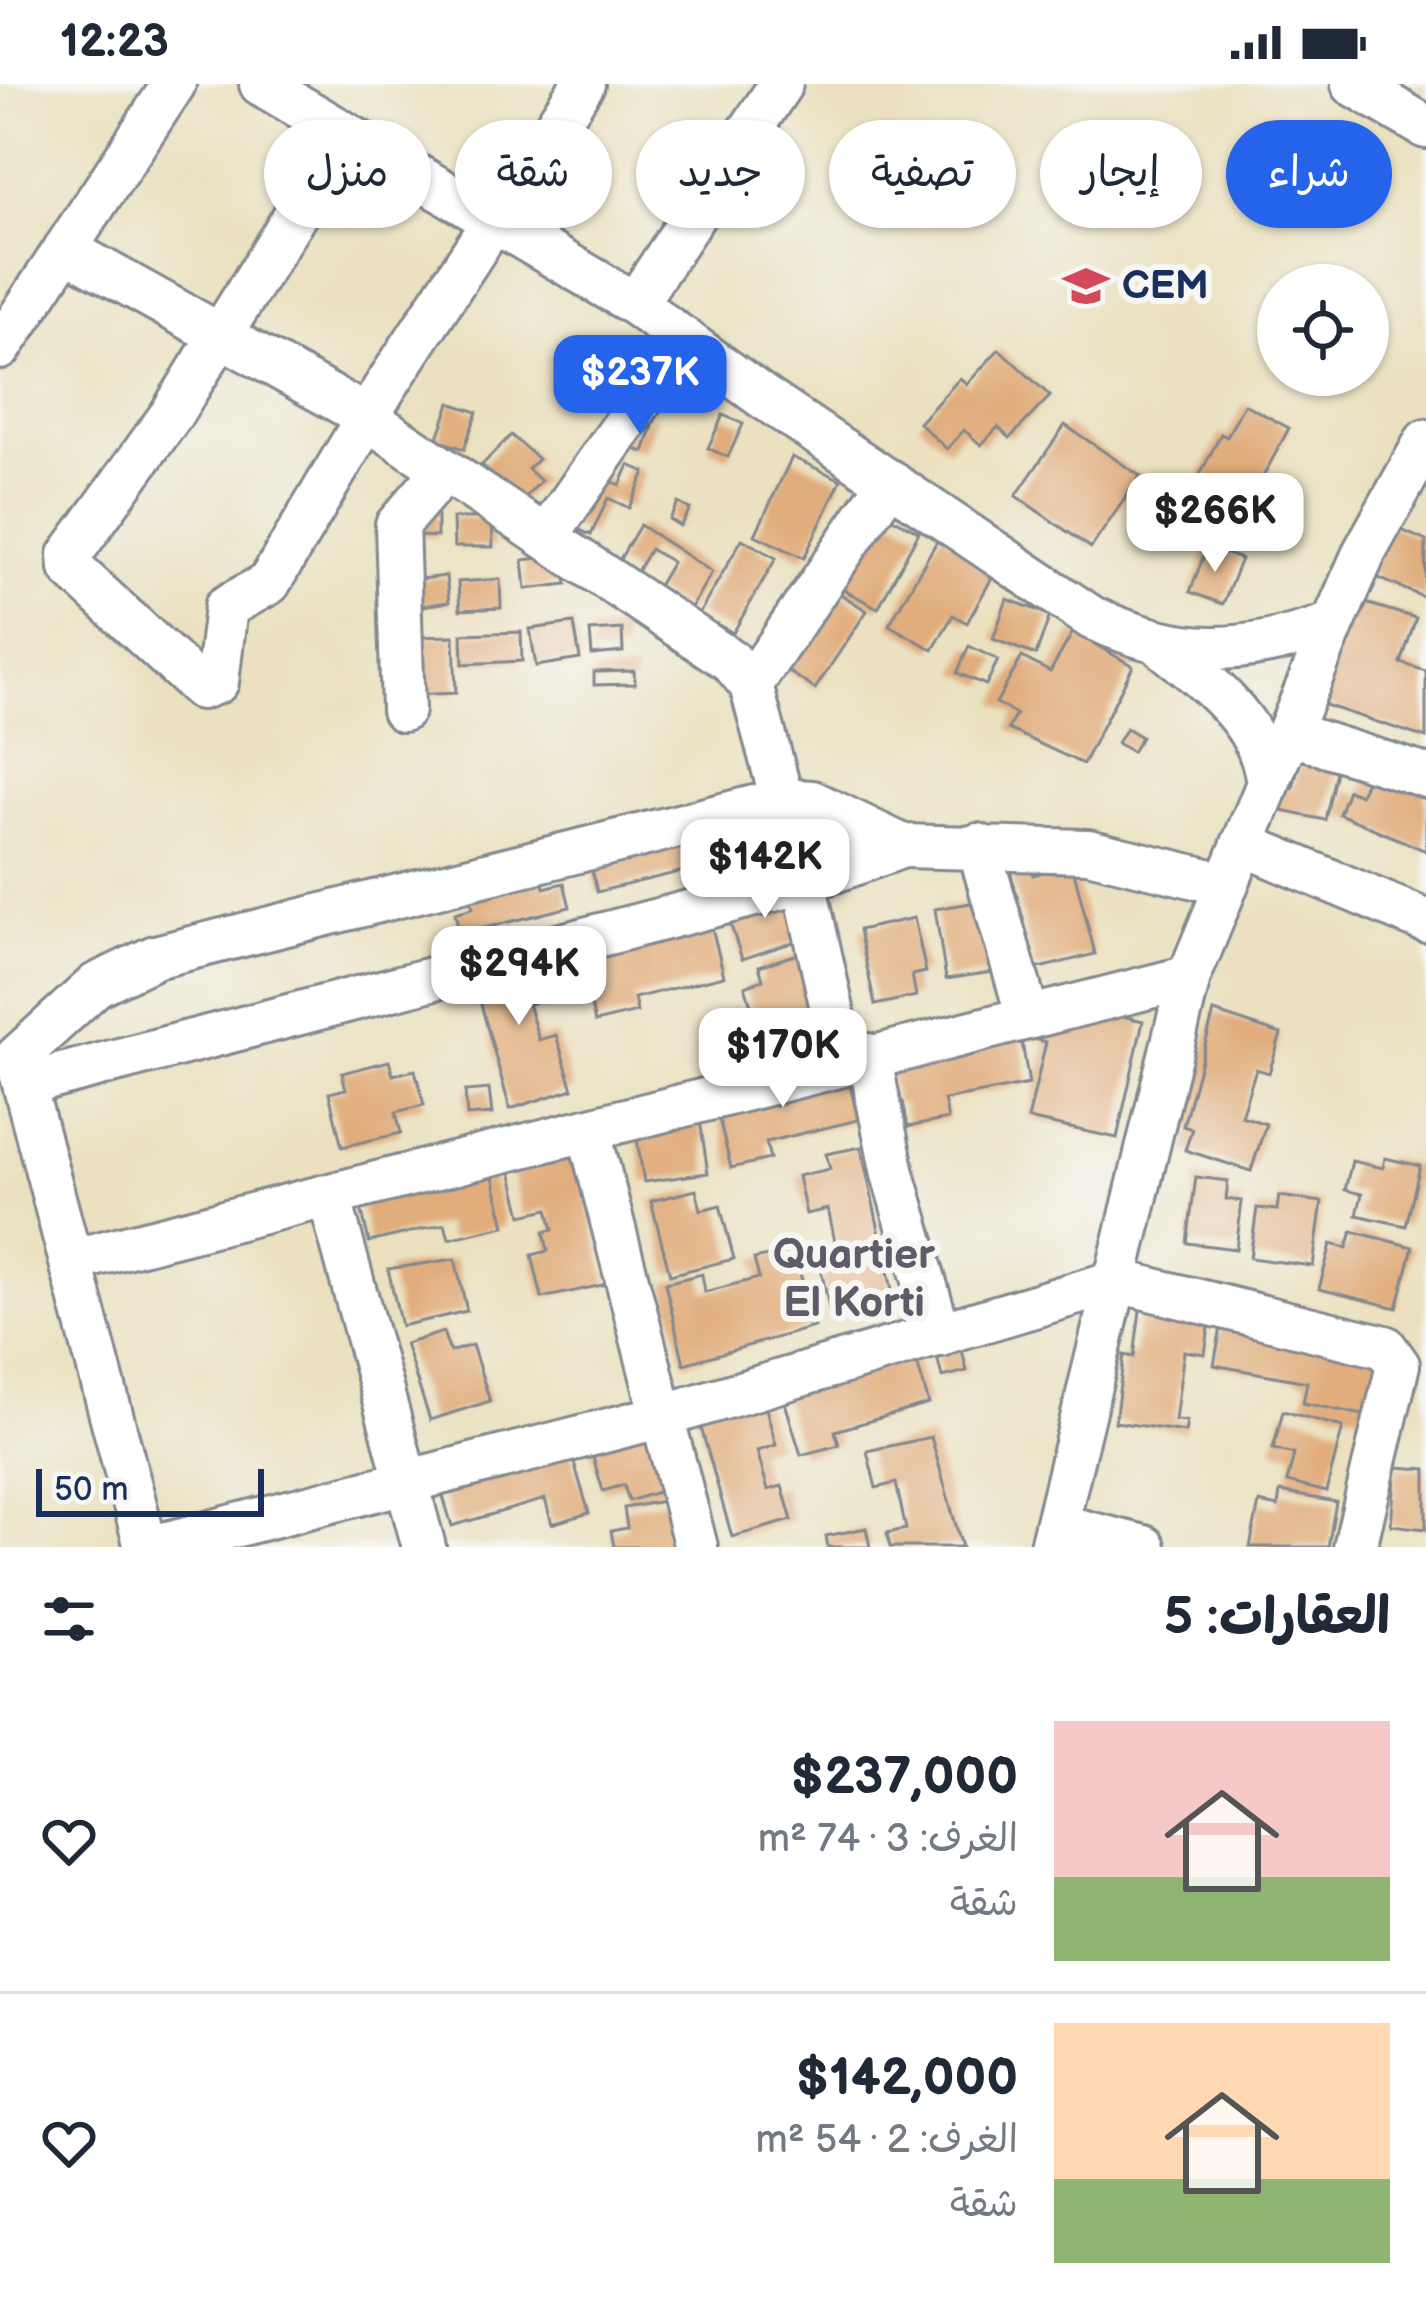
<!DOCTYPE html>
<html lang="ar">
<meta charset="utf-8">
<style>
:root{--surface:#fff;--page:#f2f2f3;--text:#1f2937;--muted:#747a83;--line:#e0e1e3;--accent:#2563eb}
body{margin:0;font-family:"Balsamiq Sans","Playpen Sans Arabic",sans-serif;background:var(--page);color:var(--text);direction:rtl;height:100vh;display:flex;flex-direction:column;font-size:45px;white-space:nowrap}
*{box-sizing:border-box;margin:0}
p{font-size:39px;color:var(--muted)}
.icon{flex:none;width:66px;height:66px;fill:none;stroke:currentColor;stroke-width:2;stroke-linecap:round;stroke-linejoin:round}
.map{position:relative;height:1463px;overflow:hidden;direction:ltr}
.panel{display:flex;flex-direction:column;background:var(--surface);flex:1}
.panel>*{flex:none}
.guide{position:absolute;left:36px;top:36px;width:1356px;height:108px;direction:rtl;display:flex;gap:24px}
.fabs{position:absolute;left:1257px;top:180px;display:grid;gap:24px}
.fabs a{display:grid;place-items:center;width:132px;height:132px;border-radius:50%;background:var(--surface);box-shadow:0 3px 9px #0004;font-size:60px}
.scale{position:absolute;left:36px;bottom:30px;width:228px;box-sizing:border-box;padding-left:12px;border:6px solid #1b2f5e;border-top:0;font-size:33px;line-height:42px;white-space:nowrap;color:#1b2f5e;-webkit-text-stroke:9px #f6f6f2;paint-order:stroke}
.price{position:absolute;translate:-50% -102px;padding:0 27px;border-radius:24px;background:#fff;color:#222;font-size:39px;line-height:78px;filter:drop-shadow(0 3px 6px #0008)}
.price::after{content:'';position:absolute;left:50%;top:72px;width:36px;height:27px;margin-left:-18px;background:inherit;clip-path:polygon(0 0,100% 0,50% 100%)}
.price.active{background:var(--accent);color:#fff}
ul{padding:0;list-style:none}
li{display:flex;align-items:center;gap:36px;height:300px;padding:0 36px}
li+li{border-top:3px solid var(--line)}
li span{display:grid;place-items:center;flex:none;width:336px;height:240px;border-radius:0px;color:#555}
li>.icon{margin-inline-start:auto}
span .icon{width:144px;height:144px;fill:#fffc;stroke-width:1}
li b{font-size:51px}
h2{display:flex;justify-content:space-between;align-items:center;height:144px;padding:0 36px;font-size:51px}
.pill{padding:0 42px;border-radius:54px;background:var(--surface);box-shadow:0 3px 9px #0004;font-size:42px;line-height:108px}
.pill.active{background:var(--accent);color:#fff}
.status{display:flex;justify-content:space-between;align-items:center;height:84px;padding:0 60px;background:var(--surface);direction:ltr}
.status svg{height:33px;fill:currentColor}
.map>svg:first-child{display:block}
.building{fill:#e1ad7d}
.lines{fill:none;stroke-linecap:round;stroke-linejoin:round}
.minor-casing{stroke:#83888f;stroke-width:48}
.minor{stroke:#fff;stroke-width:42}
.labels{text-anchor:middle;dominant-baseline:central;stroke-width:12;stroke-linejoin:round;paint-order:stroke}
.poi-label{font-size:39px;font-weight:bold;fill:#1b2f5e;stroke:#f6f6f2;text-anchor:start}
.neighbourhood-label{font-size:42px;font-weight:bold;fill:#605b69;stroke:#f6f6f2}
</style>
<div class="status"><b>12:23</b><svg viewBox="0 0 49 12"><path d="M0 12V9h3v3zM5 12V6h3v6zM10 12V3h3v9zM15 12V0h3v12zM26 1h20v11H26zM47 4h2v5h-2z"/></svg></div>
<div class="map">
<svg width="1426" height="1463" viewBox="0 0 1426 1463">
<rect width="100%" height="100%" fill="#f6f6f2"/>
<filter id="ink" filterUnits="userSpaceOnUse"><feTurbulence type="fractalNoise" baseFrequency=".00833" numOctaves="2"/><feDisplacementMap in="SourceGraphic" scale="24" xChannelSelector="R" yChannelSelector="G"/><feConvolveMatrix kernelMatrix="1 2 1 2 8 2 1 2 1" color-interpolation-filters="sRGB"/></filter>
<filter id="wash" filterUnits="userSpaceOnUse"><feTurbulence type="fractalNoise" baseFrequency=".004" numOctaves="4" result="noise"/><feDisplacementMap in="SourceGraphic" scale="48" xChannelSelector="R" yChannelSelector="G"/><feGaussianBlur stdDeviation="2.7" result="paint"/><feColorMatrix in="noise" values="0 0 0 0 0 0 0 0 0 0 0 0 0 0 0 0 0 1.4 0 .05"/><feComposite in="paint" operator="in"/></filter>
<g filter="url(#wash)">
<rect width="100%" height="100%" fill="#ebe1c0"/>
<g id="blocks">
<!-- building -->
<g class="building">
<polygon points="999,265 1050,312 1010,354 998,343 981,361 964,346 947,365 919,339 960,294 967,300"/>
<polygon points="450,319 477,328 464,365 437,356"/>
<polygon points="1244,320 1289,344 1235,445 1185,419 1221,350 1227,353"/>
<polygon points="657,330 644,368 620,361"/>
<polygon points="723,331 743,340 728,373 708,364"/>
<polygon points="1065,341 1140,392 1091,464 1016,412"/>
<polygon points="511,351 538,375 528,385 541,397 521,418 482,381"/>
<polygon points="792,373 841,396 804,474 755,451"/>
<polygon points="629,381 645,388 629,424 608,414 591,451 545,431 595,390 620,401"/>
<polygon points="678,419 690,425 680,442 669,435"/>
<polygon points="866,420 919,448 878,524 827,497"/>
<polygon points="401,428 437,430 437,453 400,451"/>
<polygon points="453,434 492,434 493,463 454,463"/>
<polygon points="1381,437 1426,457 1425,514 1360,486"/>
<polygon points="640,441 712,488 689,527 655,507 672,478 650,465 635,491 617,480"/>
<polygon points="941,450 998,483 967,539 953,531 933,566 889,541"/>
<polygon points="742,455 776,474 733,549 699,530"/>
<polygon points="1207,463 1241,475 1223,520 1190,508"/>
<polygon points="564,471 567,500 526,505 523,476"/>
<polygon points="446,492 449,518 407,524 403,497"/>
<polygon points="500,495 501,524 460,526 458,498"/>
<polygon points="825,500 867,527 815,605 766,573"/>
<polygon points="1007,515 1050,531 1036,571 993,555"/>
<polygon points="1352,515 1416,534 1401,579 1426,587 1426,654 1313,617"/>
<polygon points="574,539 580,575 536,582 530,545"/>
<polygon points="622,545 623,568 592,571 590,547"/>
<polygon points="521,548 522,577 463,580 462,550"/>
<polygon points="1073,548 1133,582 1083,680 1008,645 1016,630 996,619 1022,573 1050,588"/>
<polygon points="454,552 456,609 411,611 410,553"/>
<polygon points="969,562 998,576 986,601 957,589"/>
<polygon points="634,587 635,600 594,601 594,588"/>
<polygon points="1126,644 1141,653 1132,668 1117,659"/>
<polygon points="1305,653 1342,661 1325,736 1273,725 1278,702 1293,705"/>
<polygon points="1382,658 1426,712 1426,767 1339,730 1348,706 1360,711"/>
<polygon points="812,724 821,759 712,786 706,763 723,759 717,733"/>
<polygon points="689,738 700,783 597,808 586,763"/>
<polygon points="1029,777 1033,791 1072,780 1095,870 1036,885 1009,782"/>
<polygon points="538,780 544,804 564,799 570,823 460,850 455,829 473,824 466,798"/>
<polygon points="783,793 803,855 742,875 726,827"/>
<polygon points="995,815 1006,886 946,895 935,825"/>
<polygon points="709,832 724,892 634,914 637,928 595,938 578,867"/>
<polygon points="914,834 926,888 912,891 916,912 875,921 859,846"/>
<polygon points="535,866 550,914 528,920 539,956 556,951 573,1005 510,1025 469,877"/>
<polygon points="808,867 829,938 762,957 745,902 763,896 759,882"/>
<polygon points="1042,914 1143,937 1117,1054 1028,1035 1046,958 1033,955 1036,943 1020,947 1029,1000 944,1016 948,1035 908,1043 903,1018 896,1019 885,962"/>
<polygon points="1214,928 1281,950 1269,989 1256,985 1241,1032 1266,1040 1251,1087 1185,1066 1192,1045 1183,1042"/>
<polygon points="844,975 858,1036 766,1058 770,1075 731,1084 713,1010"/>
<polygon points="389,977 393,991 415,986 424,1021 396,1028 401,1049 342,1063 329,1009 346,1005 342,989"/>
<polygon points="489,1005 492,1030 467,1032 465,1007"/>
<polygon points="700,1036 708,1089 644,1098 635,1043"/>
<polygon points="574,1060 607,1200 542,1214 532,1171 548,1167 544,1148 553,1146 548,1125 522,1131 510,1083"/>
<polygon points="861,1063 894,1215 830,1228 818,1172 837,1167 828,1125 806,1130 798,1092 830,1085 826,1070"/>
<polygon points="488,1072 505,1142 449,1155 445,1140 369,1158 357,1106"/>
<polygon points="1385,1074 1420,1082 1406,1142 1357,1131 1362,1110 1345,1106 1352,1077 1383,1084"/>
<polygon points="1196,1093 1228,1097 1226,1115 1242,1117 1236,1165 1187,1159"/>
<polygon points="696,1106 701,1126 720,1121 734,1175 670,1191 651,1117"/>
<polygon points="1279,1112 1322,1118 1313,1182 1250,1174 1257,1124 1277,1126"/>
<polygon points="1352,1147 1413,1163 1397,1224 1319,1205 1331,1160 1347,1164"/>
<polygon points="794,1166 814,1243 684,1280 665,1199 702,1190 705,1208 759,1194 754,1175"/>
<polygon points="455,1175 467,1227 401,1242 388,1185"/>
<polygon points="1144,1195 1213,1214 1205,1270 1184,1267 1175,1336 1187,1337 1185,1348 1115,1338 1124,1271 1134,1273"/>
<polygon points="1224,1227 1387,1263 1373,1333 1303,1319 1307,1298 1214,1281"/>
<polygon points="443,1248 450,1268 472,1261 490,1317 430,1336 405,1260"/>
<polygon points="959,1254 967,1287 942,1293 934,1260"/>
<polygon points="911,1258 929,1320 835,1347 839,1361 801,1371 778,1296"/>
<polygon points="763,1314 776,1361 757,1367 768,1406 782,1402 792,1436 732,1453 696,1326"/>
<polygon points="1283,1327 1343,1343 1326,1408 1287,1398 1294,1370 1273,1365"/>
<polygon points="649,1338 668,1405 629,1417 624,1401 603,1407 589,1360"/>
<polygon points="565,1348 589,1429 552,1440 545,1415 452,1442 435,1386"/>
<polygon points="931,1353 962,1463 890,1463 887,1449 906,1445 896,1399 876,1404 867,1367"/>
<polygon points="1396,1383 1426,1385 1426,1445 1391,1441"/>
<polygon points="1280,1408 1336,1418 1328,1463 1250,1463 1259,1419 1278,1423"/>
<polygon points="675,1415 684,1463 614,1463 611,1447 627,1444 624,1424"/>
<polygon points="866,1444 870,1463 828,1463 826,1452"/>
</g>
</g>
</g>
<g filter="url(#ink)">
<use href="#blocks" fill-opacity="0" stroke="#83888f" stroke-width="3"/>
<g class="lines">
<!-- minor casing -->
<g class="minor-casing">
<g id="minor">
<path d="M 261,0 L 635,220 L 763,313 L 1092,534 C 1183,574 1239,572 1333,540"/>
<polyline points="1353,0 1426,43"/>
<polyline points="344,52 171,331 70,471 71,484 201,604 217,598 226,523 269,499 384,305 583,0"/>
<polyline points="65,165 355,326 731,577 751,601 782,716"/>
<polyline points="635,220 781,0"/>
<polyline points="0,264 174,0"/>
<polyline points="546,453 684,255"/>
<path d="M 1162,562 C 1207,598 1263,639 1268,701"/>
<polyline points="751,601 890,397"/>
<polyline points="403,626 397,441 444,387"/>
<polyline points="1289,649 1426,692"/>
<polyline points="1243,760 1426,837"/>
<polyline points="978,761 1028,933"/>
<polyline points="804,798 844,979"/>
<polyline points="869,971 893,1090 940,1251"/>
<polyline points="16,974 96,901 155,873 782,716 812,718 903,762 1088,767 1224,800"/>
<polyline points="18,977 146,1463"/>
<polyline points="27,1000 804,798 903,762"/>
<polyline points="589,1048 696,1463"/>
<polyline points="330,1115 424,1463"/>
<polyline points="74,1176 1189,893"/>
<polyline points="1057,1441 1144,1463"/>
<polyline points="152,1463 659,1333 1118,1197 1385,1263 1398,1281 1355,1463"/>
<polyline points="1051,1463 1189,893 1333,540 1365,467 1426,357"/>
</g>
</g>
<!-- minor -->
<use href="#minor" class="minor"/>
</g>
</g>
<!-- icons -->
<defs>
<g id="school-bare" transform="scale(3.6)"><path d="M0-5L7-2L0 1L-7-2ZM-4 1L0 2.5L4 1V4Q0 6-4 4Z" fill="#d1495b" stroke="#f6f6f2" stroke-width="2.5" paint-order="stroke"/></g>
</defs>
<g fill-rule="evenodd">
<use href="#school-bare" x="1086" y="202"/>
</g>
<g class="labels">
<!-- poi labels -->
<g class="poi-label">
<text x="1122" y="202">CEM</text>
</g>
<!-- neighbourhood labels -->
<g class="neighbourhood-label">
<text x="854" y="1171">Quartier<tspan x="854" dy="48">El Korti</tspan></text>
</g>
</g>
</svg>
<div class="fabs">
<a><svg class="icon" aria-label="locate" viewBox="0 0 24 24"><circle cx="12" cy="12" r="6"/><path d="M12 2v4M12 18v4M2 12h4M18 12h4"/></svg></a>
</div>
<div class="scale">50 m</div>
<b class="price active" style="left:640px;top:353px">$237K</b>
<b class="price" style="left:1215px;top:491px">$266K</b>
<b class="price" style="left:765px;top:837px">$142K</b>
<b class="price" style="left:519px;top:944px">$294K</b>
<b class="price" style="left:783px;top:1026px">$170K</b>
<div class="guide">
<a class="pill active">شراء</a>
<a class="pill">إيجار</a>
<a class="pill">تصفية</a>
<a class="pill">جديد</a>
<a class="pill">شقة</a>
<a class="pill">منزل</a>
</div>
</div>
<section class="panel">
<h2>العقارات: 5<svg class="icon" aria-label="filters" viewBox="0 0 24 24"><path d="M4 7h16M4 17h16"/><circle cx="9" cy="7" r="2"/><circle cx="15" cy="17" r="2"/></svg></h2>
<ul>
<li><span style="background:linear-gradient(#f6c9c9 65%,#8fb573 0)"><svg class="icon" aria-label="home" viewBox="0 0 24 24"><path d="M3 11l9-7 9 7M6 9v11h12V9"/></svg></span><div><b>$237,000</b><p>الغرف: 3 · 74 m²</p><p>شقة</p></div><svg class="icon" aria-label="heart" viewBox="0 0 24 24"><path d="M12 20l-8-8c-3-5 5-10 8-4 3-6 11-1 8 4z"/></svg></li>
<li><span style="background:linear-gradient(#ffd9b3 65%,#8fb573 0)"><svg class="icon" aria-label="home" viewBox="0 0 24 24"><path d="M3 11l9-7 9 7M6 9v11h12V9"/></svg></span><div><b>$142,000</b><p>الغرف: 2 · 54 m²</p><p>شقة</p></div><svg class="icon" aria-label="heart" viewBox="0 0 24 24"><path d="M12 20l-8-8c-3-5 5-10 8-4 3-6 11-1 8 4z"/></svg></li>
</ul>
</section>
